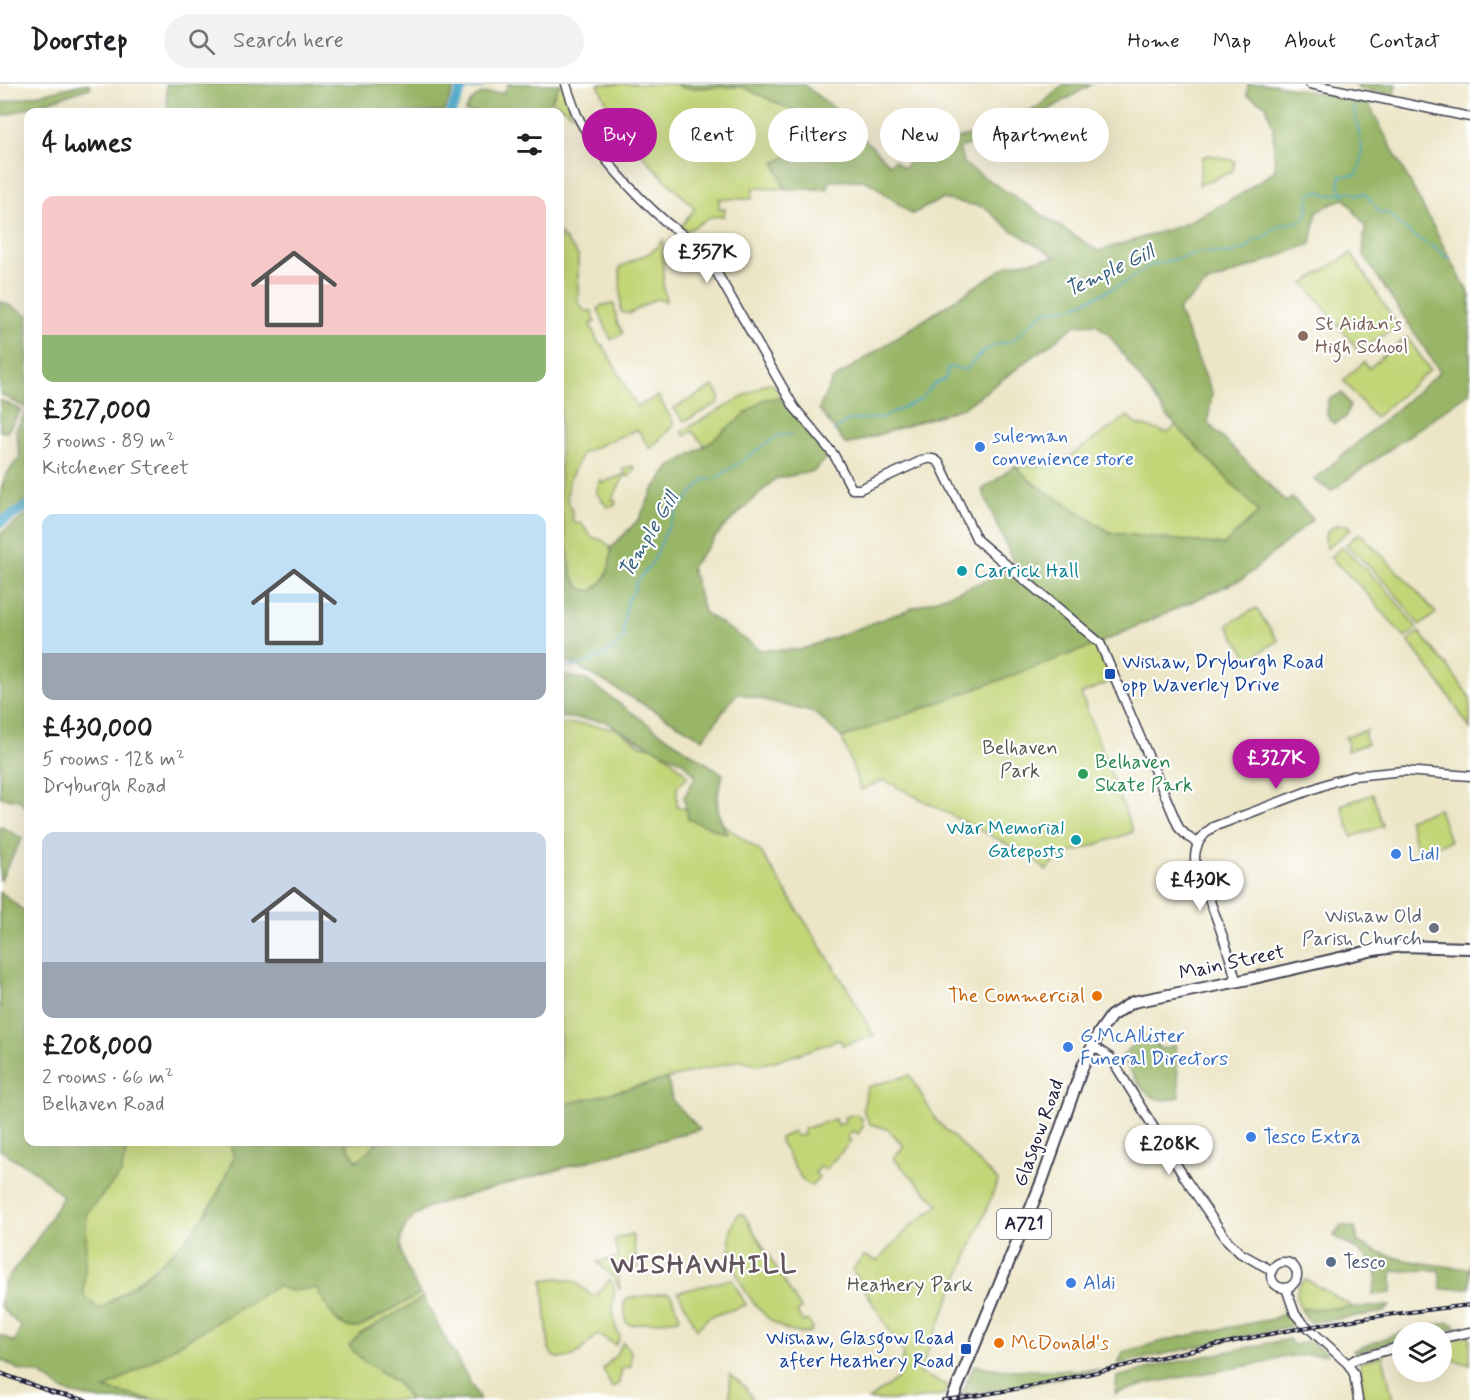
<!DOCTYPE html>
<meta charset="utf-8">
<style>
:root{--surface:#fff;--page:#f2f2f2;--text:#202124;--muted:#757577;--line:#e0e0e0;--accent:#b5179e}
body{margin:0;font-family:Mynerve,sans-serif;background:var(--page);color:var(--text);height:100vh;display:flex;flex-direction:column;font-size:22px;white-space:nowrap}
*{box-sizing:border-box;margin:0}
p{font-size:20px;color:var(--muted)}
.icon{flex:none;width:33px;height:33px;fill:none;stroke:currentColor;stroke-width:2;stroke-linecap:round;stroke-linejoin:round}
.map{position:relative;flex:1;overflow:hidden}
.side{position:absolute;left:24px;top:24px;width:540px;height:1038px;display:flex;flex-direction:column;background:var(--surface);border-radius:12px;box-shadow:0 6px 24px #0002}
.side>*{flex:none}
.hud{position:absolute;left:582px;top:24px;width:570px;height:54px;display:flex;gap:12px}
.controls{position:absolute;left:1392px;top:1238px;display:grid;gap:12px}
.controls a{display:grid;place-items:center;width:60px;height:60px;border-radius:50%;background:var(--surface);box-shadow:0 6px 24px #0002;font-size:30px}
.price{position:absolute;translate:-50% -51px;padding:0 14px;border-radius:21px;background:#fff;color:#222;font-size:20px;line-height:39px;filter:drop-shadow(0 2px 3px #0008)}
.price::after{content:'';position:absolute;left:50%;top:36px;width:18px;height:14px;margin-left:-9px;background:inherit;clip-path:polygon(0 0,100% 0,50% 100%)}
.price.active{background:var(--accent);color:#fff}
ul{padding:0;list-style:none}
li{display:grid;align-content:center;gap:12px;height:318px;padding:0 18px}
li span{display:grid;place-items:center;height:186px;border-radius:12px;color:#555}
li>.icon{margin-inline-start:auto}
span .icon{width:108px;height:108px;fill:#fffc;stroke-width:1}
li b{font-size:26px}
h2{display:flex;justify-content:space-between;align-items:center;height:72px;padding:0 18px;font-size:26px}
.chip{padding:0 21px;border-radius:27px;background:var(--surface);box-shadow:0 6px 24px #0002;font-size:21px;line-height:54px}
.chip.active{background:var(--accent);color:#fff}
header{display:flex;align-items:center;gap:36px;box-sizing:border-box;height:84px;padding:0 30px;background:var(--surface);border-bottom:2px solid var(--line)}
header strong{font-size:28px}
nav{display:flex;gap:33px;margin-inline-start:auto;font-size:21px}
.search{width:420px;height:54px;background:var(--page);display:flex;align-items:center;gap:15px;box-sizing:border-box;padding:0 21px;border-radius:33px;color:var(--muted);font-size:22px}
.map>svg:first-child{display:block}
.green{fill:#c2d577;stroke:#727c59;stroke-width:1.5}
.forest{fill:#99b668;stroke:#5e6c52;stroke-width:1.5}
.lines{fill:none;stroke-linecap:round;stroke-linejoin:round}
.stream{stroke:#4ba9c9;stroke-width:1.5}
.river{stroke:#4ba9c9;stroke-width:10}
.minor-casing{stroke:#403f50;stroke-width:11}
.major-casing{stroke:#403f50;stroke-width:14}
.minor{stroke:#fff;stroke-width:8}
.major{stroke:#fff;stroke-width:10}
.rail-casing{stroke:#22223b;stroke-width:4}
.rail{stroke:#fff;stroke-width:1.5;stroke-dasharray:4.5;stroke-linecap:butt}
.education-dot{fill:#8d6e63;stroke:#fff;stroke-width:2}
.shop-dot{fill:#3f7fe0;stroke:#fff;stroke-width:2}
.culture-dot{fill:#0f9aa8;stroke:#fff;stroke-width:2}
.transit-dot{fill:#1a4fb4;stroke:#fff;stroke-width:2}
.leisure-dot{fill:#2e9e5b;stroke:#fff;stroke-width:2}
.worship-dot{fill:#6b7280;stroke:#fff;stroke-width:2}
.food-dot{fill:#e8710a;stroke:#fff;stroke-width:2}
.service-dot{fill:#5c6f8a;stroke:#fff;stroke-width:2}
.labels{text-anchor:middle;dominant-baseline:central;stroke-width:4.5;stroke-linejoin:round;paint-order:stroke}
.shield{fill:#fff;stroke:#646476;stroke-width:1.5}
.shield-label{font-size:18px;font-weight:bold;fill:#22223b}
.education-label{font-size:20px;fill:#785e54;stroke:#fff;text-anchor:start}
.shop-label{font-size:20px;fill:#366cbe;stroke:#fff;text-anchor:start}
.culture-label{font-size:20px;fill:#0d838f;stroke:#fff;text-anchor:start}
.transit-label{font-size:20px;fill:#164399;stroke:#fff;text-anchor:start}
.park-label{font-size:20px;fill:#52584d;stroke:#fff}
.leisure-label{font-size:20px;fill:#27864d;stroke:#fff;text-anchor:start}
.worship-label{font-size:20px;fill:#5b616d;stroke:#fff;text-anchor:end}
.street-label{font-size:20px;fill:#22223b;stroke:#fff}
.food-label{font-size:20px;fill:#c56008;stroke:#fff;text-anchor:end}
.service-label{font-size:20px;fill:#4e5e75;stroke:#fff;text-anchor:start}
.water-label{font-size:21px;font-style:italic;fill:#345f7b;stroke:#fff}
.district-label{font-size:26px;font-weight:bold;letter-spacing:1.5px;fill:#63555b;stroke:#fff}
</style>
<header>
<strong>Doorstep</strong>
<div class="search"><svg class="icon" aria-label="search" viewBox="0 0 24 24"><circle cx="10" cy="10" r="6"/><path d="M15 15l6 6"/></svg>Search here</div>
<nav><a>Home</a><a>Map</a><a>About</a><a>Contact</a></nav>
</header>
<div class="map">
<svg width="1470" height="1316" viewBox="0 0 1470 1316">
<rect width="100%" height="100%" fill="#fff"/>
<filter id="ink" filterUnits="userSpaceOnUse"><feTurbulence type="fractalNoise" baseFrequency=".0167" numOctaves="2"/><feDisplacementMap in="SourceGraphic" scale="12" xChannelSelector="R" yChannelSelector="G"/><feConvolveMatrix kernelMatrix="1 2 1 2 8 2 1 2 1" color-interpolation-filters="sRGB"/></filter>
<filter id="wash" filterUnits="userSpaceOnUse"><feTurbulence type="fractalNoise" baseFrequency=".008" numOctaves="4" result="noise"/><feDisplacementMap in="SourceGraphic" scale="24" xChannelSelector="R" yChannelSelector="G"/><feGaussianBlur stdDeviation="1.35" result="paint"/><feColorMatrix in="noise" values="0 0 0 0 0 0 0 0 0 0 0 0 0 0 0 0 0 1.4 0 .05"/><feComposite in="paint" operator="in"/></filter>
<g filter="url(#wash)">
<rect width="100%" height="100%" fill="#ece6c7"/>
<!-- green -->
<g class="green">
<polygon points="560,0 563,0 572,30 552,16"/>
<path d="M 598,0 L 677,0 L 681,4 L 743,3 L 813,36 L 818,50 L 815,61 L 798,66 L 775,79 L 785,105 L 753,104 L 752,115 L 719,115 L 719,125 L 725,125 L 724,132 L 710,133 L 689,146 L 680,144 L 695,124 C 656,88 618,50 598,0 Z"/>
<polygon points="1210,71 1235,77 1233,87 1199,101 1202,73"/>
<path d="M 560,149 L 578,171 L 578,217 L 584,227 L 592,227 L 595,238 L 590,240 L 599,260 L 603,261 L 637,323 L 658,312 L 673,338 L 673,342 L 650,365 L 639,347 L 635,346 L 582,369 L 569,397 L 567,414 L 573,431 L 571,433 L 576,440 L 580,438 L 592,453 L 602,456 L 611,464 C 611,483 608,495 592,507 L 581,505 L 572,492 L 560,421 Z"/>
<polygon points="663,156 663,200 666,217 655,215 629,230 621,228 620,183 653,167"/>
<polygon points="1351,169 1398,242 1359,267 1304,199"/>
<polygon points="614,220 617,238 623,249 611,256 598,225 602,221"/>
<polygon points="1407,253 1430,286 1375,334 1343,296 1364,278 1369,284"/>
<polygon points="767,299 773,300 778,307 781,314 764,315 705,362 692,347 685,352 682,347"/>
<polygon points="714,302 720,312 718,319 687,336 683,337 674,324"/>
<polygon points="1128,332 1135,340 1168,349 1176,341 1259,428 1224,461 1111,449 1033,399 1015,382 1055,382"/>
<polygon points="632,382 635,384 629,393 625,391 612,415 616,418 614,422 607,423 596,408 600,395 602,399 625,390 623,385"/>
<path d="M 1338,441 L 1347,441 L 1351,445 L 1327,464 C 1322,453 1326,445 1338,441 Z"/>
<polygon points="1360,449 1410,500 1436,529 1420,542 1389,502 1346,460"/>
<polygon points="1342,463 1386,505 1417,544 1405,554 1364,506 1330,473"/>
<polygon points="1256,524 1278,557 1249,575 1227,541"/>
<polygon points="1419,548 1452,588 1470,614 1470,645 1445,606 1408,557"/>
<polygon points="1100,559 1116,595 1081,610 1133,748 1062,772 1046,786 1030,772 884,696 861,706 842,654"/>
<polygon points="560,640 584,640 617,645 641,661 653,663 667,671 688,692 677,703 677,722 720,738 761,768 851,910 874,952 843,961 840,956 835,957 796,971 759,981 740,976 560,1022"/>
<polygon points="1367,646 1365,651 1367,660 1347,667 1348,657 1345,653"/>
<polygon points="1373,710 1383,742 1352,753 1341,721"/>
<polygon points="1439,725 1450,757 1418,768 1408,735"/>
<polygon points="910,991 936,1036 998,1097 919,1289 948,1302 945,1310 908,1316 868,1316 897,1295 904,1269 852,1186 864,1172 877,1177 912,1141 939,1121 893,1074 904,1062 887,1045 870,1040 863,1026 867,1003"/>
<polygon points="856,1030 862,1035 863,1043 858,1050 853,1047 847,1053 851,1057 825,1086 820,1082 815,1089 819,1093 811,1102 802,1096 780,1057 780,1054 794,1047 795,1052 804,1051 803,1045 835,1035 837,1041 845,1039 844,1033"/>
<path d="M 128,1058 L 229,1058 L 234,1073 C 226,1089 220,1108 210,1123 C 184,1167 139,1196 99,1226 L 84,1211 L 81,1168 L 87,1128 L 121,1090 Z"/>
<polygon points="345,1058 378,1058 357,1078"/>
<path d="M 739,1130 L 744,1131 L 801,1225 L 797,1228 L 803,1238 L 808,1236 L 812,1244 L 811,1248 C 764,1260 707,1165 739,1130 Z"/>
<polygon points="632,1150 638,1183 618,1187 620,1206 613,1193 597,1178 619,1173 614,1155"/>
<path d="M 559,1194 L 576,1198 L 592,1212 L 596,1211 L 610,1196 L 615,1206 C 612,1218 612,1243 620,1252 L 616,1261 L 597,1250 C 585,1262 573,1281 553,1272 L 549,1265 L 543,1196 Z"/>
<polygon points="732,1195 746,1221 709,1233 697,1245 678,1208"/>
<path d="M 1305,1196 L 1309,1197 L 1355,1224 L 1301,1225 C 1296,1216 1294,1202 1305,1196 Z"/>
<polygon points="278,1201 291,1207 316,1204 339,1240 358,1244 420,1210 423,1214 360,1250 382,1289 396,1298 410,1316 152,1316 104,1305"/>
<polygon points="667,1209 671,1211 680,1233 679,1235 630,1241 626,1238 624,1219 627,1214"/>
<polygon points="1470,1251 1470,1281 1442,1272 1442,1257"/>
<polygon points="623,1258 631,1268 631,1283 622,1284 619,1299 612,1304 603,1285 616,1271"/>
<polygon points="1383,1272 1393,1316 1363,1316 1360,1278"/>
<polygon points="730,1290 745,1303 753,1316 730,1316"/>
</g>
<!-- forest -->
<g class="forest">
<polygon points="84,0 90,0 90,4 0,33 0,19"/>
<polygon points="166,0 456,0 444,28 168,28"/>
<path d="M 508,0 L 560,0 L 545,28 L 465,28 C 473,9 484,8 504,9 Z"/>
<path d="M 677,0 L 803,0 L 836,26 L 889,80 L 894,76 L 903,84 L 930,59 L 957,55 L 1009,41 L 1042,20 L 1064,0 L 1092,0 L 1045,28 L 998,52 L 959,64 L 964,80 L 1098,167 L 1180,142 L 1238,112 L 1275,86 L 1273,44 L 1266,21 L 1247,11 L 1248,0 L 1273,0 L 1368,19 L 1470,212 L 1470,308 L 1331,407 L 1314,396 L 1440,288 L 1363,170 L 1365,142 L 1345,114 L 1317,127 L 1311,160 L 1208,199 L 1178,226 L 1212,308 L 1208,339 L 1286,418 L 1292,414 L 1313,435 L 1244,494 L 1100,559 L 842,654 L 815,629 L 737,609 L 703,655 L 560,572 L 560,421 L 572,492 L 581,505 L 592,507 C 608,495 611,483 611,464 L 639,435 L 653,406 L 670,383 L 705,362 L 764,315 L 781,314 L 829,371 L 814,387 L 775,395 L 723,444 L 691,483 L 704,528 L 761,566 L 800,566 L 1012,487 L 1015,482 L 982,406 L 1015,382 L 1033,399 L 1111,449 L 1224,461 L 1259,428 L 1167,332 L 1110,252 L 1096,240 L 1076,241 L 965,323 L 846,361 L 819,325 L 832,296 L 1008,181 L 1056,173 L 1010,145 L 984,123 L 942,115 L 912,130 L 872,100 L 863,96 L 829,97 L 828,105 L 785,105 L 775,79 L 798,66 L 815,60 L 818,50 L 813,36 L 743,3 L 681,4 Z"/>
<polygon points="1396,0 1394,11 1359,5 1356,1"/>
<path d="M 0,217 L 28,231 L 28,413 L 14,427 L 0,433 C 0,402 0,396 20,373 L 16,346 L 28,325 L 0,310 Z"/>
<polygon points="1342,309 1350,321 1345,334 1334,340 1327,331 1328,315"/>
<polygon points="0,316 21,326 7,348 0,347"/>
<polygon points="28,430 28,726 19,716 0,713 0,450"/>
<path d="M 560,586 L 567,592 L 585,595 L 662,650 L 723,690 C 715,716 715,725 727,750 L 688,735 L 684,713 L 696,692 L 683,678 L 640,657 L 604,637 L 560,633 Z"/>
<polygon points="0,742 22,754 0,797"/>
<path d="M 0,807 L 20,824 L 28,829 L 28,1058 L 128,1058 L 121,1090 L 87,1128 L 84,1211 L 99,1226 C 139,1198 184,1166 210,1123 C 220,1108 226,1090 234,1073 L 229,1058 L 345,1058 L 357,1077 L 378,1058 L 560,1058 L 561,1021 L 668,995 L 672,1016 L 700,1045 L 430,1122 C 384,1146 401,1175 420,1210 L 358,1244 C 335,1246 328,1221 316,1204 L 291,1207 L 277,1202 L 105,1305 L 152,1316 L 101,1316 L 66,1308 L 40,1290 L 19,1286 L 0,1275 L 0,1251 L 14,1258 L 21,1243 L 0,1222 L 4,1199 L 35,1158 L 63,1113 L 35,1087 L 0,1066 Z"/>
<path d="M 1151,952 L 1160,965 L 1175,961 L 1180,1013 C 1147,1025 1136,996 1122,972 L 1141,954 Z"/>
<path d="M 1341,1141 L 1355,1144 L 1358,1158 C 1391,1178 1431,1180 1469,1185 L 1470,1179 L 1470,1204 L 1441,1205 L 1439,1186 L 1392,1187 L 1392,1209 L 1372,1211 C 1374,1205 1377,1198 1377,1192 C 1377,1173 1348,1161 1334,1152 Z"/>
<path d="M 423,1214 L 480,1316 L 410,1316 C 406,1310 401,1302 395,1297 C 379,1285 359,1278 349,1261 L 360,1250 Z"/>
<polygon points="1390,1222 1384,1228 1310,1239 1301,1225"/>
<polygon points="1286,1229 1297,1241 1118,1280 1123,1268 1171,1255 1272,1235"/>
<polygon points="1450,1238 1458,1244 1437,1248 1402,1248 1402,1255 1356,1269 1353,1266 1403,1248"/>
<polygon points="1289,1255 1293,1261 1310,1257 1327,1270 1281,1273 1269,1278 1150,1299 1115,1310 1117,1293 1162,1281"/>
<polygon points="974,1281 1005,1286 1100,1286 1011,1304 961,1311"/>
</g>
<g class="lines">
<!-- stream -->
<g class="stream">
<path d="M 1343,110 L 1339,100 L 1341,92 L 1357,91 C 1368,66 1357,46 1353,20"/>
<path d="M 1375,122 L 1380,129 L 1388,129 C 1401,143 1417,156 1435,164 C 1441,167 1443,172 1450,175"/>
<path d="M 834,347 L 848,336 L 881,334 L 921,315 L 933,301 L 945,295 L 947,290 L 946,285 L 952,283 L 966,286 L 983,267 L 998,260 L 1012,257 L 1045,227 L 1073,223 L 1126,198 L 1149,182 L 1202,168 L 1229,170 L 1248,164 L 1254,155 L 1262,156 C 1268,150 1274,144 1282,141 C 1291,137 1303,141 1307,129 C 1309,122 1308,117 1311,109 L 1319,107 L 1329,111 L 1352,108 L 1356,111 L 1365,110 L 1372,118"/>
<path d="M 560,578 L 572,583 C 593,576 612,571 625,552 L 623,547 L 624,536 L 628,515 L 634,507 L 636,499 L 654,476 L 665,449 L 678,425 L 705,395 L 714,396 L 779,351 L 793,351"/>
</g>
<!-- river -->
<g class="river">
<polyline points="451,28 463,2 480,0"/>
<polyline points="0,439 28,422"/>
</g>
</g>
</g>
<g filter="url(#ink)">
<g class="lines">
<!-- minor casing -->
<g class="minor-casing">
<g id="minor">
<path d="M 566,0 C 569,10 573,21 577,31 C 595,68 635,111 666,138 C 679,149 694,157 706,170 L 794,323 L 834,371 L 852,405 L 860,405 L 923,376 C 930,374 935,374 940,380 L 977,456 L 1100,559 L 1179,744 L 1188,753 L 1198,759"/>
<polyline points="1310,0 1470,33"/>
<path d="M 1236,897 C 1230,870 1220,844 1210,817 C 1205,804 1195,789 1195,774 C 1195,760 1202,751 1213,743 L 1332,698 L 1353,692 L 1404,687 L 1470,692"/>
<polyline points="1093,962 1111,974 1186,1096 1227,1156 1240,1169 1271,1186"/>
<circle cx="1284" cy="1191" r="13"/>
<polyline points="1286,1204 1295,1230 1301,1237 1348,1280 1354,1290 1358,1316"/>
<polyline points="1442,1254 1470,1248"/>
<polyline points="1348,1280 1356,1275 1402,1262"/>
</g>
</g>
<!-- major casing -->
<g class="major-casing">
<polyline id="major" points="952,1316 1042,1097 1082,984 1099,949 1111,932 1133,918 1254,894 1374,866 1401,862 1470,864"/>
</g>
<!-- minor -->
<use href="#minor" class="minor"/>
<!-- major -->
<use href="#major" class="major"/>
<!-- rail casing -->
<g class="rail-casing">
<g id="rail">
<polyline points="0,1289 54,1309 86,1316"/>
<path d="M 943,1316 C 1047,1304 1147,1274 1250,1254 C 1322,1239 1396,1229 1470,1221"/>
</g>
</g>
<!-- rail -->
<use href="#rail" class="rail"/>
</g>
</g>
<!-- markers -->
<circle class="education-dot" cx="1303" cy="252" r="6"/>
<g class="shop-dot">
<circle cx="980" cy="363" r="6"/>
<circle cx="1396" cy="770" r="6"/>
<circle cx="1068" cy="963" r="6"/>
<circle cx="1251" cy="1053" r="6"/>
<circle cx="1071" cy="1199" r="6"/>
</g>
<g class="culture-dot">
<circle cx="962" cy="487" r="6"/>
<circle cx="1076" cy="756" r="6"/>
</g>
<g class="transit-dot">
<rect x="1104" y="584" width="12" height="12" rx="3"/>
<rect x="960" y="1259" width="12" height="12" rx="3"/>
</g>
<circle class="leisure-dot" cx="1083" cy="690" r="6"/>
<circle class="worship-dot" cx="1434" cy="844" r="6"/>
<g class="food-dot">
<circle cx="1097" cy="912" r="6"/>
<circle cx="999" cy="1259" r="6"/>
</g>
<circle class="service-dot" cx="1331" cy="1178" r="6"/>
<g class="labels">
<!-- shield labels -->
<rect class="shield" x="997" y="1125" width="54" height="30" rx="4.5"/>
<g class="shield-label">
<text x="1024" y="1140">A721</text>
</g>
<!-- education labels -->
<g class="education-label">
<text x="1315" y="240">St Aidan's<tspan x="1315" dy="23">High School</tspan></text>
</g>
<!-- shop labels -->
<g class="shop-label">
<text x="992" y="352">suleman<tspan x="992" dy="23">convenience store</tspan></text>
<text x="1408" y="770">Lidl</text>
<text x="1080" y="952">G.McAllister<tspan x="1080" dy="23">Funeral Directors</tspan></text>
<text x="1263" y="1053">Tesco Extra</text>
<text x="1083" y="1199">Aldi</text>
</g>
<!-- culture labels -->
<g class="culture-label">
<text x="974" y="487">Carrick Hall</text>
<text x="1064" y="744" text-anchor="end">War Memorial<tspan x="1064" dy="23">Gateposts</tspan></text>
</g>
<!-- transit labels -->
<g class="transit-label">
<text x="1122" y="578">Wishaw, Dryburgh Road<tspan x="1122" dy="23">opp Waverley Drive</tspan></text>
<text x="954" y="1254" text-anchor="end">Wishaw, Glasgow Road<tspan x="954" dy="23">after Heathery Road</tspan></text>
</g>
<!-- park labels -->
<g class="park-label">
<text x="1020" y="664">Belhaven<tspan x="1020" dy="23">Park</tspan></text>
<text x="910" y="1201">Heathery Park</text>
</g>
<!-- leisure labels -->
<g class="leisure-label">
<text x="1095" y="678">Belhaven<tspan x="1095" dy="23">Skate Park</tspan></text>
</g>
<!-- worship labels -->
<g class="worship-label">
<text x="1422" y="832">Wishaw Old<tspan x="1422" dy="23">Parish Church</tspan></text>
</g>
<!-- street labels -->
<g class="street-label">
<text transform="translate(1232 879) rotate(-12)">Main Street</text>
<text transform="translate(1039 1049) rotate(-70)">Glasgow Road</text>
</g>
<!-- food labels -->
<g class="food-label">
<text x="1085" y="912">The Commercial</text>
<text x="1011" y="1259" text-anchor="start">McDonald's</text>
</g>
<!-- service labels -->
<g class="service-label">
<text x="1343" y="1178">Tesco</text>
</g>
<!-- water labels -->
<g class="water-label">
<text transform="translate(1110 187) rotate(-25)">Temple Gill</text>
<text transform="translate(649 451) rotate(-59)">Temple Gill</text>
</g>
<!-- district labels -->
<g class="district-label">
<text x="704" y="1182">WISHAWHILL</text>
</g>
</g>
</svg>
<div class="controls">
<a><svg class="icon" aria-label="layers" viewBox="0 0 24 24"><path d="M12 4l9 5-9 5-9-5zM3 14l9 5 9-5"/></svg></a>
</div>
<b class="price" style="left:707px;top:200px">£357K</b>
<b class="price active" style="left:1276px;top:706px">£327K</b>
<b class="price" style="left:1200px;top:828px">£430K</b>
<b class="price" style="left:1169px;top:1092px">£208K</b>
<div class="hud">
<a class="chip active">Buy</a>
<a class="chip">Rent</a>
<a class="chip">Filters</a>
<a class="chip">New</a>
<a class="chip">Apartment</a>
</div>
<section class="side">
<h2>4 homes<svg class="icon" aria-label="filters" viewBox="0 0 24 24"><path d="M4 7h16M4 17h16"/><circle cx="9" cy="7" r="2"/><circle cx="15" cy="17" r="2"/></svg></h2>
<ul>
<li><span style="background:linear-gradient(#f6c9c9 75%,#8fb573 0)"><svg class="icon" aria-label="home" viewBox="0 0 24 24"><path d="M3 11l9-7 9 7M6 9v11h12V9"/></svg></span><div><b>£327,000</b><p>3 rooms · 89 m²</p><p>Kitchener Street</p></div></li>
<li><span style="background:linear-gradient(#bfe0f5 75%,#9aa5b1 0)"><svg class="icon" aria-label="home" viewBox="0 0 24 24"><path d="M3 11l9-7 9 7M6 9v11h12V9"/></svg></span><div><b>£430,000</b><p>5 rooms · 128 m²</p><p>Dryburgh Road</p></div></li>
<li><span style="background:linear-gradient(#c9d6e8 70%,#9aa5b1 0)"><svg class="icon" aria-label="home" viewBox="0 0 24 24"><path d="M3 11l9-7 9 7M6 9v11h12V9"/></svg></span><div><b>£208,000</b><p>2 rooms · 66 m²</p><p>Belhaven Road</p></div></li>
</ul>
</section>
</div>
